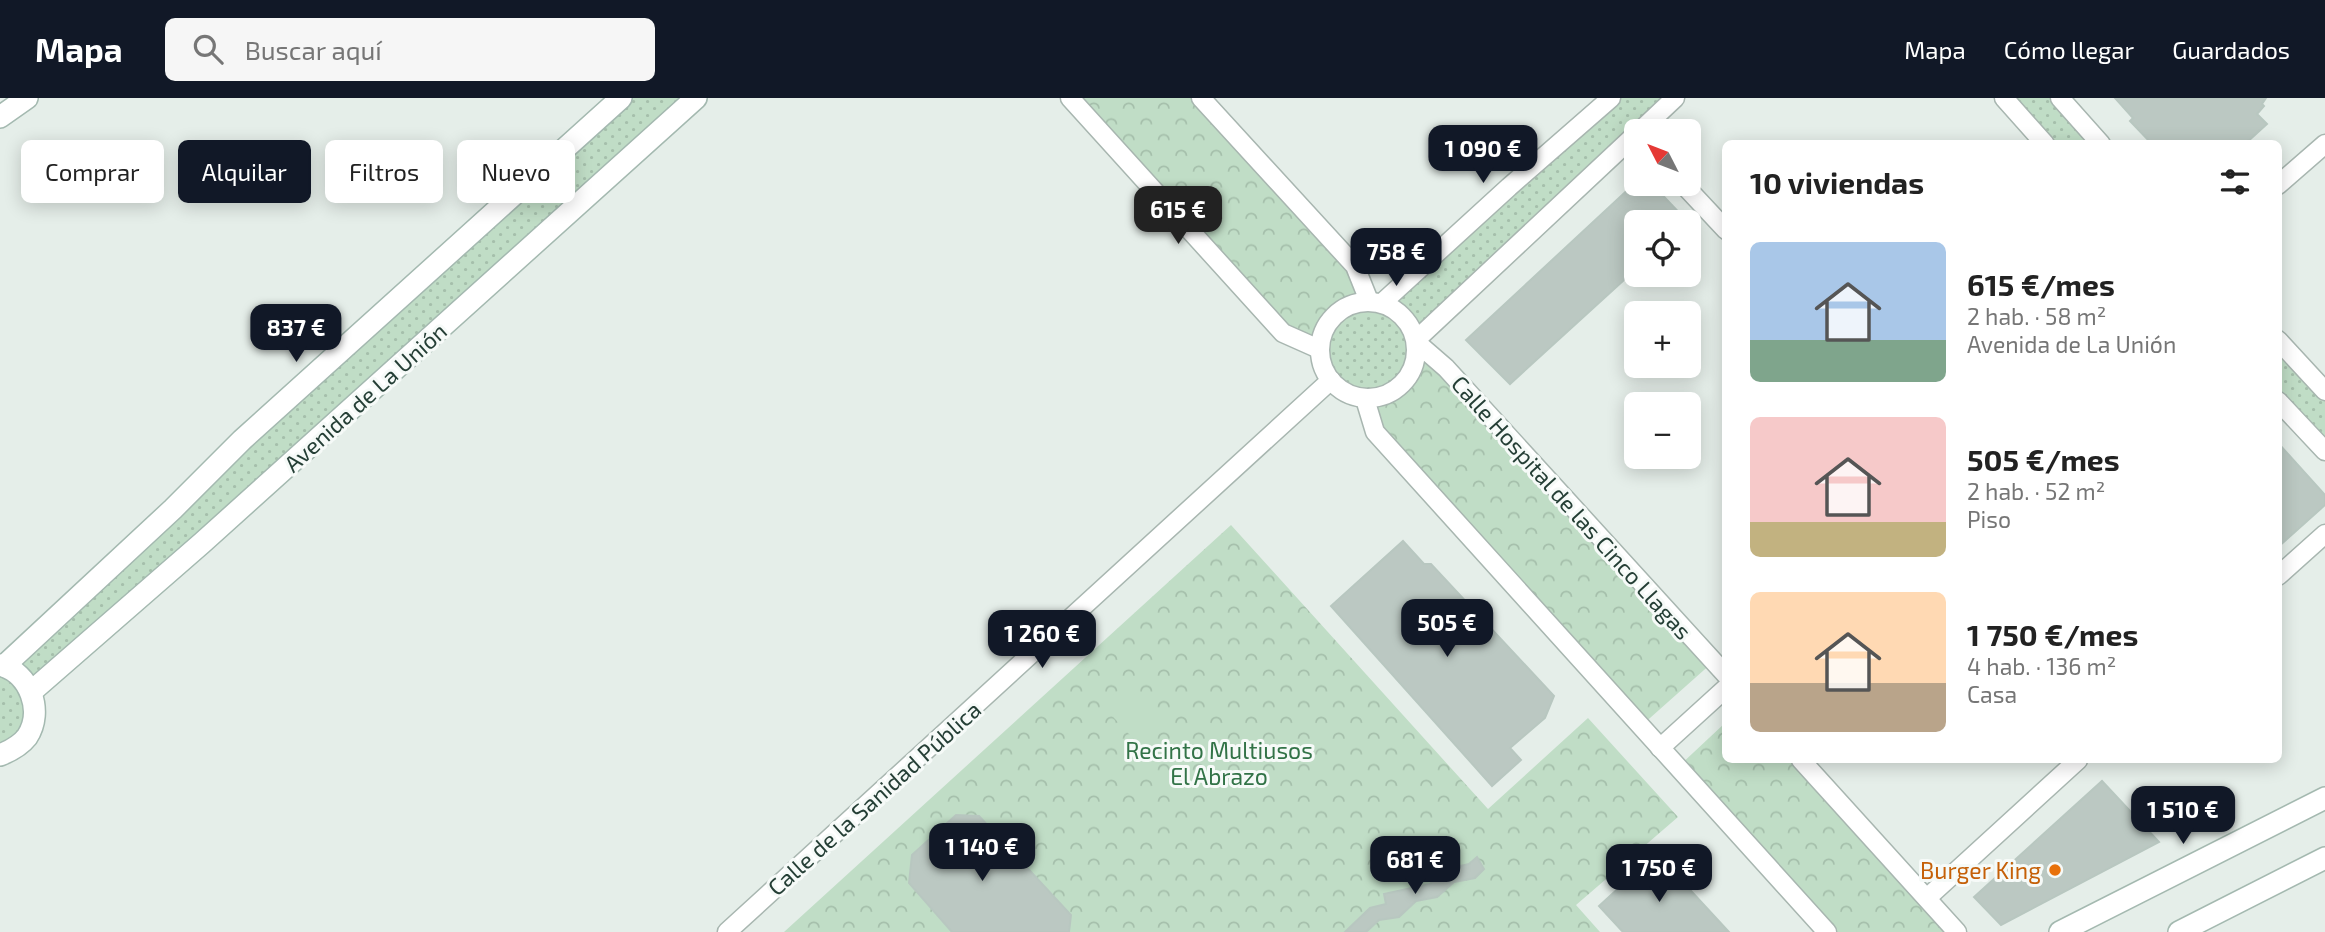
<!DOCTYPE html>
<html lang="es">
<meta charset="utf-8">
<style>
:root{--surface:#fff;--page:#f6f6f6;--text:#222;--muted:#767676;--accent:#111827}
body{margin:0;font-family:"Exo 2",sans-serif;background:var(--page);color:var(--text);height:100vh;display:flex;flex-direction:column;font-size:26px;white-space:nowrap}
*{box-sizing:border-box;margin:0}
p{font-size:23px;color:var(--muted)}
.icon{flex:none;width:38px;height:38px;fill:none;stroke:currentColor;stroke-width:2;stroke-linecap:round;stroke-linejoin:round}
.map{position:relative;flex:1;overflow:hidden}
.details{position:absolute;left:1722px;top:42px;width:560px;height:623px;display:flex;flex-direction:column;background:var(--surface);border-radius:10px;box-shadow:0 4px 18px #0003}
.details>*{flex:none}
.guide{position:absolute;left:21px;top:42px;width:665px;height:63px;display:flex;gap:14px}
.needle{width:46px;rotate:312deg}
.controls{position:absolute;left:1624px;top:21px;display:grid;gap:14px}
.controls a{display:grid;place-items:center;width:77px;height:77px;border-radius:10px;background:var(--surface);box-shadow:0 4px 18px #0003;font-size:35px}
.price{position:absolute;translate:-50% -60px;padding:0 16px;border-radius:14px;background:var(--accent);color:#fff;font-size:23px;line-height:46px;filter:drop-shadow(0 2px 4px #0008)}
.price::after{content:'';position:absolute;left:50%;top:42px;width:21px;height:16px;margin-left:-10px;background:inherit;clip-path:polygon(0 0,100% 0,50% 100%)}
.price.current{background:#222;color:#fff}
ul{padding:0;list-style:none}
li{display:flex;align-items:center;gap:21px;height:175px;padding:0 28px}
li span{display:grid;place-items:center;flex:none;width:196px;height:140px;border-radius:10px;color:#555}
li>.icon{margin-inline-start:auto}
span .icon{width:84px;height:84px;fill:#fffc;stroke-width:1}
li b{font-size:30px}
h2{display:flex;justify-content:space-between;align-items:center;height:84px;padding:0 28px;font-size:30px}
.tag{padding:0 24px;border-radius:10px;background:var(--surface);box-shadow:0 4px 18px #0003;font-size:24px;line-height:63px}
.tag.current{background:var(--accent);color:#fff}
header{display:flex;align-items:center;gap:42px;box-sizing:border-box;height:98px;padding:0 35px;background:var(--accent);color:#fff}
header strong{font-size:33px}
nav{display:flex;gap:38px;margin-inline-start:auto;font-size:24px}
.search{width:490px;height:63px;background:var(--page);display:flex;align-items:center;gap:18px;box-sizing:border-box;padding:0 24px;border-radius:10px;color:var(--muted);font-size:26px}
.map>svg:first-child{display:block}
.grass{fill:url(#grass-dots)}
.forest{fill:url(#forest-crowns)}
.pitch{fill:#c0ddc6}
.building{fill:#bbc8c2;stroke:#b8c7c0;stroke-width:2}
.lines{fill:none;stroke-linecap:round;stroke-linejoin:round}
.minor-casing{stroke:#a8b6b0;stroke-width:21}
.secondary-casing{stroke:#a4b9b0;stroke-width:24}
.minor{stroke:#fff;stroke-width:18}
.secondary{stroke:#fff;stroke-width:21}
.food-dot{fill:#e8710a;stroke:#f6faf8;stroke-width:2.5}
.labels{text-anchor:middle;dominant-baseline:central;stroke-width:6;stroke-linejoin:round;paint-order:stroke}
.street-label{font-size:23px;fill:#253f36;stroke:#f6faf8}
.park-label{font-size:23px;fill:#327347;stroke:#f6faf8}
.food-label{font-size:23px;fill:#c56008;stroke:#f6faf8;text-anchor:end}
</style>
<header>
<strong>Mapa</strong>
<div class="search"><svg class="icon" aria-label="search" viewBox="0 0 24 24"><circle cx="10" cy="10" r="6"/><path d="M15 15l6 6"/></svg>Buscar aquí</div>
<nav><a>Mapa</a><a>Cómo llegar</a><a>Guardados</a></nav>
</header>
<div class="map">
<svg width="2325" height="834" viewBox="0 0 2325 834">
<defs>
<pattern id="grass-dots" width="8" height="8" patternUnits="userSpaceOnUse" patternTransform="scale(1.75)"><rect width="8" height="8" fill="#c0ddc6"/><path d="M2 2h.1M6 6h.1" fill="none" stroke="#a5bfab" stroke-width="1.8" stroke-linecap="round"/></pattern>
<pattern id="forest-crowns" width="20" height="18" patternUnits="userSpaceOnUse" patternTransform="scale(1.75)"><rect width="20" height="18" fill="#c0ddc6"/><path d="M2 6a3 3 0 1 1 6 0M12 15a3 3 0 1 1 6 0" fill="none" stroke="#a5bfab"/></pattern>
</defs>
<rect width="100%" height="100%" fill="#e5eee9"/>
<!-- grass -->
<g class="grass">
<polygon points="622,0 696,0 31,594 33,625 0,657 0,567"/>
<path d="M 1611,0 L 1675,0 C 1625,47 1575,94 1524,141 C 1500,163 1472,185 1450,209 C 1440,221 1423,243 1417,257 C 1412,267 1412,277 1403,285 C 1381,308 1343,304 1326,277 C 1310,251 1325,217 1351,207 C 1362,203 1372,204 1383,205 Z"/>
<polygon points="2004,0 2060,0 2101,45 2045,45"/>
<polygon points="2278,242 2325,293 2325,353 2279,303"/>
</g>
<!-- forest -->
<g class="forest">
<path d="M 1070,0 L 1201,0 L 1355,168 L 1369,203 C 1340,208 1324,223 1319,251 L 1283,235 Z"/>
<path d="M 1416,244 L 1713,564 L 1641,628 L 1375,334 L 1365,301 C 1398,298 1417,278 1416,244 Z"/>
<polygon points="1231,427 1488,711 1588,620 1678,719 1576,807 1600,834 784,834"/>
<polygon points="1725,625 1726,662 1801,662 1957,834 1827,834 1678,669"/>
</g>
<!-- pitch -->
<polygon class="pitch" points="1125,586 1164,629 1141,649 1102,607"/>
<!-- building -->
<g class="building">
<polygon points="2115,0 2266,0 2262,6 2264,8 2257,16 2267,26 2245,46 2152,46 2130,23 2133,20"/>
<polygon points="1634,86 1652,86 1688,124 1636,124 1636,171 1510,286 1466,242"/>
<polygon points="2278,345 2325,397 2325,407 2278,449"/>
<polygon points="1403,443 1424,466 1431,466 1554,598 1545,620 1510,650 1521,662 1492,688 1331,508"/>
<polygon points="2102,683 2159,744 2001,827 1974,799"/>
<polygon points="956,717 979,718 1071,817 1069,834 952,834 909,785 912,757"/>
<polygon points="1657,755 1692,794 1729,834 1623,834 1599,808"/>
<polygon points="1477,759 1484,771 1475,780 1454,784 1437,799 1416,803 1399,819 1379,822 1366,834 1345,834 1370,810 1386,806 1384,796 1430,786 1447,771 1469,766"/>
</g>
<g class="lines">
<!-- minor casing -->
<g class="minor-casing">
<g id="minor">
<polyline points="1070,0 1283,235 1319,251"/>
<polyline points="1201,0 1355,168 1369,203"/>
<polyline points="2004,0 2045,46"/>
<polyline points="2060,0 2101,46"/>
<polyline points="1640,33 1675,0"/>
<polyline points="1683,86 1726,132"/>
<polyline points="2278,87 2325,46"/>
<circle cx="1368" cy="252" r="48"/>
<polyline points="1382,205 1509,89 1611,0"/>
<polyline points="1416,242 1636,36"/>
<polyline points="2278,242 2325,293"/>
<polyline points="1416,244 1446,270 1726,577"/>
<polyline points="1365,301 1375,334 1827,834"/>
<polyline points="2278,303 2325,353"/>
<polyline points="2278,478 2325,436"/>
<polyline points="1660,650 1726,590"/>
<polyline points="1801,662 1957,834"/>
<polyline points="1927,800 2078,662"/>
<polyline points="727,834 1331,282"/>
</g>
</g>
<!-- secondary casing -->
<g class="secondary-casing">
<g id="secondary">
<polyline points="0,19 27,0"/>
<path d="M 0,567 C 30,575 44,613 27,639 C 20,648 10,653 0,657"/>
<polyline points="4,568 173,411 242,342 621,0"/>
<polyline points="31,594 202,445 696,0"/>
<polyline points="2060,834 2325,700"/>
<polyline points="2179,834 2325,760"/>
</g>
</g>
<!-- minor -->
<use href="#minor" class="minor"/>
<!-- secondary -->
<use href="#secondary" class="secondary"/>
</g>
<!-- markers -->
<circle class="food-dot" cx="2055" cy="772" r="7"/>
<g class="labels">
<!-- street labels -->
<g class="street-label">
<text transform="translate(365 299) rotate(-42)">Avenida de La Unión</text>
<text transform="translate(1572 409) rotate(48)">Calle Hospital de las Cinco Llagas</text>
<text transform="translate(874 700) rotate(-42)">Calle de la Sanidad Pública</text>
</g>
<!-- park labels -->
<g class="park-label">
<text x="1219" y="652">Recinto Multiusos<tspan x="1219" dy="26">El Abrazo</tspan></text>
</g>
<!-- food labels -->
<g class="food-label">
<text x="2041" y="772">Burger King</text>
</g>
</g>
</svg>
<div class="controls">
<a><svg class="needle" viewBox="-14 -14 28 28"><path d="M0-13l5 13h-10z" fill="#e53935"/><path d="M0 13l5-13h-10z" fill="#767676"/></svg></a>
<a><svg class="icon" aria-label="locate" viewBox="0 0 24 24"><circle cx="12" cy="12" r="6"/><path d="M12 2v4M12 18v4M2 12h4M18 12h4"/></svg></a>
<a>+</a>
<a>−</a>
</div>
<b class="price" style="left:1483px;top:87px">1 090 €</b>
<b class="price current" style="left:1178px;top:148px">615 €</b>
<b class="price" style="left:1396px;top:190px">758 €</b>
<b class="price" style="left:296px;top:266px">837 €</b>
<b class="price" style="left:1447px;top:561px">505 €</b>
<b class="price" style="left:1042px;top:572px">1 260 €</b>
<b class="price" style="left:2183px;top:748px">1 510 €</b>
<b class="price" style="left:982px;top:785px">1 140 €</b>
<b class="price" style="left:1415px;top:798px">681 €</b>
<b class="price" style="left:1659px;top:806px">1 750 €</b>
<div class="guide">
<a class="tag">Comprar</a>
<a class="tag current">Alquilar</a>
<a class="tag">Filtros</a>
<a class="tag">Nuevo</a>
</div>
<section class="details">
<h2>10 viviendas<svg class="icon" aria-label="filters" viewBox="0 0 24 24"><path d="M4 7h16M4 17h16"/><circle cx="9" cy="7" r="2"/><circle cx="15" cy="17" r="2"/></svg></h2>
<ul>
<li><span style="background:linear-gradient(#a9c7e8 70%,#7fa58c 0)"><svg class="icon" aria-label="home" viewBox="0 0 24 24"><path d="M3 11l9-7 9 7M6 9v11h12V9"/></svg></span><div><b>615 €/mes</b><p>2 hab. · 58 m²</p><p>Avenida de La Unión</p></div></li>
<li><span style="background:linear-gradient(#f6c9c9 75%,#c2b280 0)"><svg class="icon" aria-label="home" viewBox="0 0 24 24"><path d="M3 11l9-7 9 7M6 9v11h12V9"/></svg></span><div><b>505 €/mes</b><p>2 hab. · 52 m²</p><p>Piso</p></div></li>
<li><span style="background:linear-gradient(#ffd9b3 65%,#b9a48a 0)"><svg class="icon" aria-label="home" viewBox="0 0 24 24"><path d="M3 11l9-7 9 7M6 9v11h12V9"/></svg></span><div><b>1 750 €/mes</b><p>4 hab. · 136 m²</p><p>Casa</p></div></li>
</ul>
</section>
</div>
